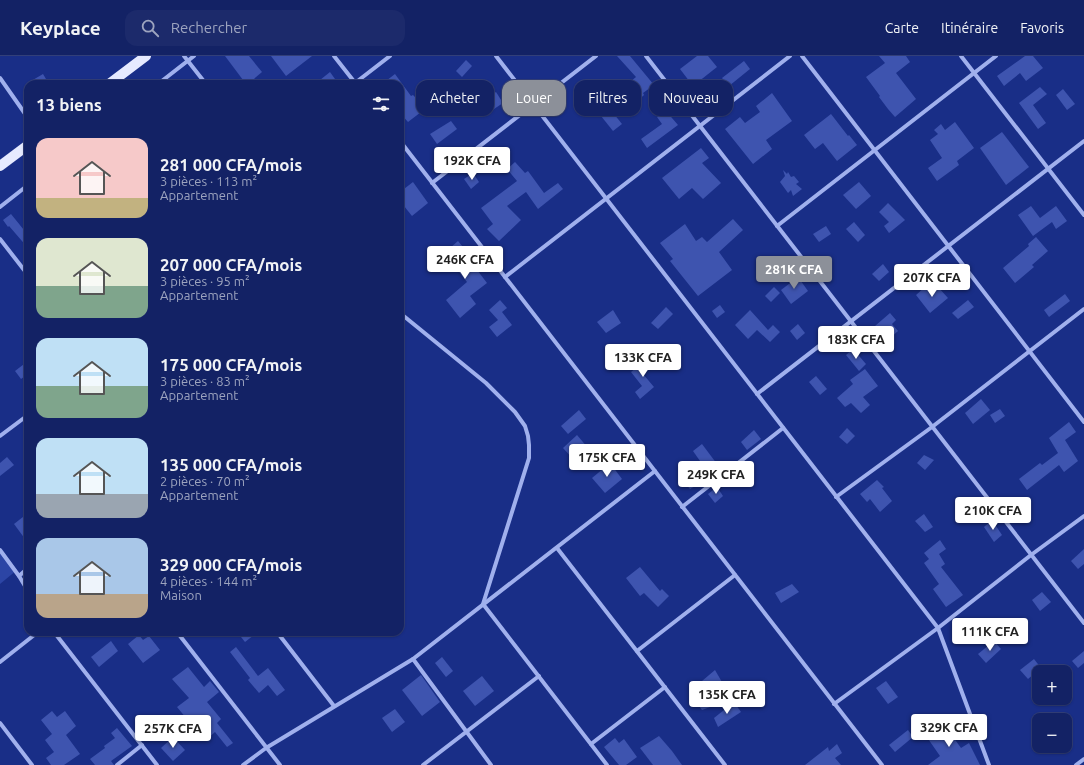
<!DOCTYPE html>
<html lang="fr">
<meta charset="utf-8">
<style>
:root{--surface:#132265;--page:#1c2a6b;--text:#f1f3f6;--muted:#9da4bf;--line:#323f79;--accent:#8c9099}
body{margin:0;font-family:Ubuntu,sans-serif;background:var(--page);color:var(--text);height:100vh;display:flex;flex-direction:column;font-size:15px;white-space:nowrap}
*{box-sizing:border-box;margin:0}
p{font-size:13px;color:var(--muted)}
.icon{flex:none;width:22px;height:22px;fill:none;stroke:currentColor;stroke-width:2;stroke-linecap:round;stroke-linejoin:round}
.map{position:relative;flex:1;overflow:hidden}
.side{position:absolute;left:24px;top:24px;width:380px;height:556px;display:flex;flex-direction:column;background:var(--surface);border-radius:12px;box-shadow:0 1px 3px #0004,0 0 0 1px var(--line)}
.side>*{flex:none}
.top-card{position:absolute;left:416px;top:24px;width:380px;height:36px;display:flex;gap:8px}
.fabs{position:absolute;left:1032px;top:609px;display:grid;gap:8px}
.fabs a{display:grid;place-items:center;width:40px;height:40px;border-radius:8px;background:var(--surface);box-shadow:0 1px 3px #0004,0 0 0 1px var(--line);font-size:20px}
.price{position:absolute;translate:-50% -34px;padding:0 9px;border-radius:4px;background:#fff;color:#222;font-size:13px;line-height:26px;filter:drop-shadow(0 1px 2px #0008)}
.price::after{content:'';position:absolute;left:50%;top:24px;width:12px;height:9px;margin-left:-6px;background:inherit;clip-path:polygon(0 0,100% 0,50% 100%)}
.price.on{background:var(--accent);color:#fff}
ul{padding:0;list-style:none}
li{display:flex;align-items:center;gap:12px;height:100px;padding:0 12px}
li span{display:grid;place-items:center;flex:none;width:112px;height:80px;border-radius:12px;color:#555}
li>.icon{margin-inline-start:auto}
span .icon{width:48px;height:48px;fill:#fffc;stroke-width:1}
li b{font-size:17px}
h2{display:flex;justify-content:space-between;align-items:center;height:48px;padding:0 12px;font-size:17px}
.chip{padding:0 14px;border-radius:12px;background:var(--surface);box-shadow:0 1px 3px #0004,0 0 0 1px var(--line);font-size:14px;line-height:36px}
.chip.on{background:var(--accent);color:#fff}
header{display:flex;align-items:center;gap:24px;box-sizing:border-box;height:56px;padding:0 20px;background:var(--surface);border-bottom:1px solid var(--line)}
header strong{font-size:19px}
nav{display:flex;gap:22px;margin-inline-start:auto;font-size:14px}
.search{width:280px;height:36px;background:var(--page);display:flex;align-items:center;gap:10px;box-sizing:border-box;padding:0 14px;border-radius:12px;color:var(--muted);font-size:15px}
.map>svg:first-child{display:block}
.green{fill:#2c45a5}
.building{fill:#3e54af}
.lines{fill:none;stroke-linecap:round;stroke-linejoin:round}
.street{stroke:#a0b0ed;stroke-width:4}
.primary{stroke:#e6eaff;stroke-width:10}
</style>
<header>
<strong>Keyplace</strong>
<div class="search"><svg class="icon" aria-label="search" viewBox="0 0 24 24"><circle cx="10" cy="10" r="6"/><path d="M15 15l6 6"/></svg>Rechercher</div>
<nav><a>Carte</a><a>Itinéraire</a><a>Favoris</a></nav>
</header>
<div class="map">
<svg width="1084" height="709" viewBox="0 0 1084 709">
<rect width="100%" height="100%" fill="#192e87"/>
<!-- green -->
<polygon class="green" points="0,492 17,514 0,528"/>
<!-- building -->
<g class="building">
<polygon points="225,0 249,0 262,16 248,28 246,28"/>
<polygon points="271,0 312,0 286,20"/>
<polygon points="617,0 630,0 654,29 643,37 644,39 631,51 619,35 636,21"/>
<polygon points="697,0 708,0 717,11 693,30 680,13"/>
<polygon points="879,0 906,0 910,6 896,17 916,43 895,61 888,53 879,41 880,40 866,21 885,7"/>
<polygon points="1025,0 1033,0 1043,12 1026,25 1020,17 1004,30 997,20"/>
<polygon points="466,4 472,10 462,21 456,15"/>
<polygon points="744,5 750,13 729,30 722,22"/>
<polygon points="330,16 335,23 329,28 315,28"/>
<polygon points="43,18 49,28 26,28"/>
<polygon points="395,18 411,40 413,39 418,44 431,33 437,39 423,51 425,53 408,66 400,57 400,28 382,28"/>
<polygon points="1040,31 1047,38 1033,49 1046,67 1038,73 1019,47"/>
<polygon points="1063,33 1075,48 1067,54 1056,39"/>
<polygon points="496,36 503,47 488,57 481,46"/>
<polygon points="772,37 792,65 766,84 772,93 753,108 725,73 740,61 745,67 760,56 756,50"/>
<polygon points="610,53 622,68 613,75 601,60"/>
<polygon points="666,55 678,69 647,92 641,83 662,68 657,61"/>
<polygon points="831,58 848,80 849,79 857,89 837,105 823,87 815,93 804,79"/>
<polygon points="451,65 457,73 437,88 430,78"/>
<polygon points="955,66 974,92 957,105 959,109 937,125 928,112 942,102 930,84 938,78 934,74 941,68 945,74"/>
<polygon points="1002,76 1029,111 1006,129 980,92"/>
<polygon points="701,92 709,102 702,107 721,127 703,143 692,132 679,143 662,122"/>
<polygon points="515,106 525,117 528,115 544,137 558,127 563,133 538,153 526,136 507,150 521,164 499,185 487,173 493,168 481,152 517,125 507,113"/>
<polygon points="783,114 787,118 788,116 791,121 794,120 799,126 796,128 802,133 793,140 791,134 788,137 780,126 785,120"/>
<polygon points="473,117 479,126 471,133 464,123"/>
<polygon points="413,126 428,147 412,160 400,145 400,136"/>
<polygon points="859,126 871,140 856,153 843,139"/>
<polygon points="888,147 905,164 889,177 884,170 889,166 879,156"/>
<polygon points="1031,150 1040,162 1056,150 1067,165 1056,173 1052,166 1033,180 1018,159"/>
<polygon points="11,158 28,179 28,192 9,170 8,171 3,164"/>
<polygon points="733,163 743,174 719,196 732,214 698,240 670,205 673,203 660,187 685,168 696,185 702,181 707,186"/>
<polygon points="854,166 865,179 858,186 846,173"/>
<polygon points="826,170 831,178 819,186 813,178"/>
<polygon points="1036,181 1048,195 1032,209 1034,211 1015,227 1003,212 1029,190 1028,188"/>
<polygon points="458,185 477,208 474,210 487,227 470,240 476,248 460,262 446,244 467,226 448,202 454,196 450,192"/>
<polygon points="883,208 889,216 879,225 872,218"/>
<polygon points="798,221 808,235 791,248 781,234"/>
<polygon points="926,230 932,236 938,231 948,242 930,257 916,239"/>
<polygon points="774,231 780,237 771,246 765,240"/>
<polygon points="1065,238 1070,245 1049,261 1044,254"/>
<polygon points="500,244 507,252 502,256 512,269 497,281 489,271 498,264 489,254"/>
<polygon points="968,244 974,251 958,263 952,257"/>
<polygon points="720,249 725,256 717,262 712,255"/>
<polygon points="666,251 673,258 658,273 651,267"/>
<polygon points="613,254 621,267 606,277 597,266"/>
<polygon points="750,254 768,274 773,269 780,276 770,286 757,274 748,283 735,269"/>
<polygon points="890,257 896,264 892,268 898,275 888,284 875,270"/>
<polygon points="798,268 805,277 797,284 790,275"/>
<polygon points="853,293 866,308 859,315 846,299"/>
<polygon points="648,302 654,310 643,318 654,331 640,343 635,336 642,330 631,316"/>
<polygon points="28,305 28,318 21,323 15,315"/>
<polygon points="865,313 878,330 863,341 870,349 861,357 851,347 845,351 837,342 853,328 850,324"/>
<polygon points="816,320 827,333 820,339 809,326"/>
<polygon points="981,343 990,354 973,368 965,357"/>
<polygon points="1000,353 1005,360 995,367 990,359"/>
<polygon points="579,354 586,363 568,378 561,370"/>
<polygon points="1069,366 1076,376 1065,384 1078,405 1064,416 1059,409 1027,434 1019,423 1040,407 1042,409 1058,397 1049,382"/>
<polygon points="847,372 855,380 847,388 839,381"/>
<polygon points="754,374 761,383 747,394 741,386"/>
<polygon points="577,379 588,392 574,404 563,392"/>
<polygon points="702,388 717,408 707,415 693,395"/>
<polygon points="924,399 934,404 925,414 917,407"/>
<polygon points="7,401 14,409 0,420 0,407"/>
<polygon points="610,407 622,423 605,437 592,422"/>
<polygon points="691,422 697,429 690,433 685,427"/>
<polygon points="877,424 884,431 882,432 892,445 880,456 870,443 867,446 860,438"/>
<polygon points="717,431 723,440 715,447 708,438"/>
<polygon points="28,457 28,487 14,468"/>
<polygon points="924,458 933,471 925,476 915,465"/>
<polygon points="992,464 1002,479 994,486 984,471"/>
<polygon points="940,484 946,493 939,498 945,508 941,511 963,539 946,551 933,533 939,528 924,507 929,503 924,497"/>
<polygon points="1084,493 1084,508 1078,513 1071,505"/>
<polygon points="640,511 660,535 662,533 669,540 658,551 644,537 640,540 626,522"/>
<polygon points="792,528 799,536 781,547 775,537"/>
<polygon points="1042,536 1051,546 1040,555 1032,544"/>
<polygon points="237,576 258,576 245,586"/>
<polygon points="139,579 143,584 149,580 160,594 143,607 128,588"/>
<polygon points="111,585 118,595 99,611 91,601"/>
<polygon points="994,585 1001,593 986,607 978,598"/>
<polygon points="236,591 258,620 268,612 285,634 277,640 268,629 259,637 248,624 250,622 230,596"/>
<polygon points="1084,595 1084,607 1078,612 1072,605"/>
<polygon points="442,601 453,615 446,621 435,607"/>
<polygon points="1034,603 1041,612 1028,623 1020,614"/>
<polygon points="188,611 204,631 210,625 219,636 207,646 221,663 217,667 233,687 227,691 215,676 205,685 177,651 189,642 172,623"/>
<polygon points="715,614 726,633 709,646 710,651 702,654 689,636"/>
<polygon points="421,619 440,646 422,660 402,634"/>
<polygon points="482,620 494,635 475,650 463,635"/>
<polygon points="886,625 898,641 888,648 876,632"/>
<polygon points="734,646 741,656 718,671 714,662"/>
<polygon points="395,653 405,666 392,676 382,662"/>
<polygon points="52,655 57,661 65,655 76,670 66,679 80,698 64,709 51,709 46,702 54,696 45,684 52,678 41,664"/>
<polygon points="941,664 961,692 969,687 980,709 928,709 940,700 924,677"/>
<polygon points="117,672 132,690 111,705 114,709 95,709 90,703 105,692 104,690 115,682 111,677"/>
<polygon points="908,674 913,681 895,696 889,689"/>
<polygon points="659,680 672,695 682,709 653,709 640,692"/>
<polygon points="173,681 185,694 173,705 161,692"/>
<polygon points="615,682 619,687 624,683 637,701 626,709 619,709 604,691"/>
<polygon points="837,688 842,697 835,702 841,709 805,709 828,691 829,695"/>
</g>
<g class="lines">
<!-- street -->
<g class="street">
<polyline points="184,0 206,28"/>
<polyline points="334,0 356,28"/>
<polyline points="496,0 938,572 989,709"/>
<polyline points="646,0 1084,567"/>
<polyline points="802,0 1084,366"/>
<polyline points="961,0 1084,159"/>
<polyline points="0,22 28,62"/>
<polyline points="355,27 390,0"/>
<polyline points="158,28 194,0"/>
<polyline points="400,85 882,709"/>
<polyline points="432,127 596,0"/>
<polyline points="0,151 28,129"/>
<polyline points="777,170 996,0"/>
<polyline points="0,183 28,219"/>
<polyline points="505,221 790,0"/>
<polyline points="400,257 486,327 515,356 525,370 528,380 529,389 529,402 483,548 607,709"/>
<polyline points="757,338 1084,85"/>
<polyline points="0,380 28,359"/>
<polyline points="836,441 932,371 1084,253"/>
<polyline points="682,451 783,372"/>
<polyline points="557,492 725,709"/>
<polyline points="0,494 19,520 28,535"/>
<polyline points="19,520 28,512"/>
<polyline points="54,576 157,709"/>
<polyline points="177,576 280,709"/>
<polyline points="277,576 334,650"/>
<polyline points="637,595 735,519"/>
<polyline points="413,603 491,709"/>
<polyline points="0,606 38,576"/>
<polyline points="834,648 938,572 1031,499 1084,460"/>
<polyline points="0,667 32,709"/>
<polyline points="591,688 665,631"/>
<polyline points="117,709 142,689"/>
<polyline points="243,709 266,692 413,603 655,415"/>
<polyline points="423,709 539,620"/>
<polyline points="1076,709 1084,703"/>
</g>
<!-- primary -->
<g class="primary">
<polyline points="109,28 146,0"/>
<polyline points="0,110 28,89"/>
</g>
</g>
</svg>
<div class="fabs">
<a>+</a>
<a>−</a>
</div>
<b class="price" style="left:472px;top:125px">192K CFA</b>
<b class="price" style="left:465px;top:224px">246K CFA</b>
<b class="price on" style="left:794px;top:234px">281K CFA</b>
<b class="price" style="left:932px;top:242px">207K CFA</b>
<b class="price" style="left:856px;top:304px">183K CFA</b>
<b class="price" style="left:643px;top:322px">133K CFA</b>
<b class="price" style="left:607px;top:422px">175K CFA</b>
<b class="price" style="left:716px;top:439px">249K CFA</b>
<b class="price" style="left:993px;top:475px">210K CFA</b>
<b class="price" style="left:990px;top:596px">111K CFA</b>
<b class="price" style="left:727px;top:659px">135K CFA</b>
<b class="price" style="left:949px;top:692px">329K CFA</b>
<b class="price" style="left:173px;top:693px">257K CFA</b>
<div class="top-card">
<a class="chip">Acheter</a>
<a class="chip on">Louer</a>
<a class="chip">Filtres</a>
<a class="chip">Nouveau</a>
</div>
<section class="side">
<h2>13 biens<svg class="icon" aria-label="filters" viewBox="0 0 24 24"><path d="M4 7h16M4 17h16"/><circle cx="9" cy="7" r="2"/><circle cx="15" cy="17" r="2"/></svg></h2>
<ul>
<li><span style="background:linear-gradient(#f6c9c9 75%,#c2b280 0)"><svg class="icon" aria-label="home" viewBox="0 0 24 24"><path d="M3 11l9-7 9 7M6 9v11h12V9"/></svg></span><div><b>281 000 CFA/mois</b><p>3 pièces · 113 m²</p><p>Appartement</p></div></li>
<li><span style="background:linear-gradient(#dfe7d0 60%,#7fa58c 0)"><svg class="icon" aria-label="home" viewBox="0 0 24 24"><path d="M3 11l9-7 9 7M6 9v11h12V9"/></svg></span><div><b>207 000 CFA/mois</b><p>3 pièces · 95 m²</p><p>Appartement</p></div></li>
<li><span style="background:linear-gradient(#bfe0f5 60%,#7fa58c 0)"><svg class="icon" aria-label="home" viewBox="0 0 24 24"><path d="M3 11l9-7 9 7M6 9v11h12V9"/></svg></span><div><b>175 000 CFA/mois</b><p>3 pièces · 83 m²</p><p>Appartement</p></div></li>
<li><span style="background:linear-gradient(#bfe0f5 70%,#9aa5b1 0)"><svg class="icon" aria-label="home" viewBox="0 0 24 24"><path d="M3 11l9-7 9 7M6 9v11h12V9"/></svg></span><div><b>135 000 CFA/mois</b><p>2 pièces · 70 m²</p><p>Appartement</p></div></li>
<li><span style="background:linear-gradient(#a9c7e8 70%,#b9a48a 0)"><svg class="icon" aria-label="home" viewBox="0 0 24 24"><path d="M3 11l9-7 9 7M6 9v11h12V9"/></svg></span><div><b>329 000 CFA/mois</b><p>4 pièces · 144 m²</p><p>Maison</p></div></li>
</ul>
</section>
</div>
